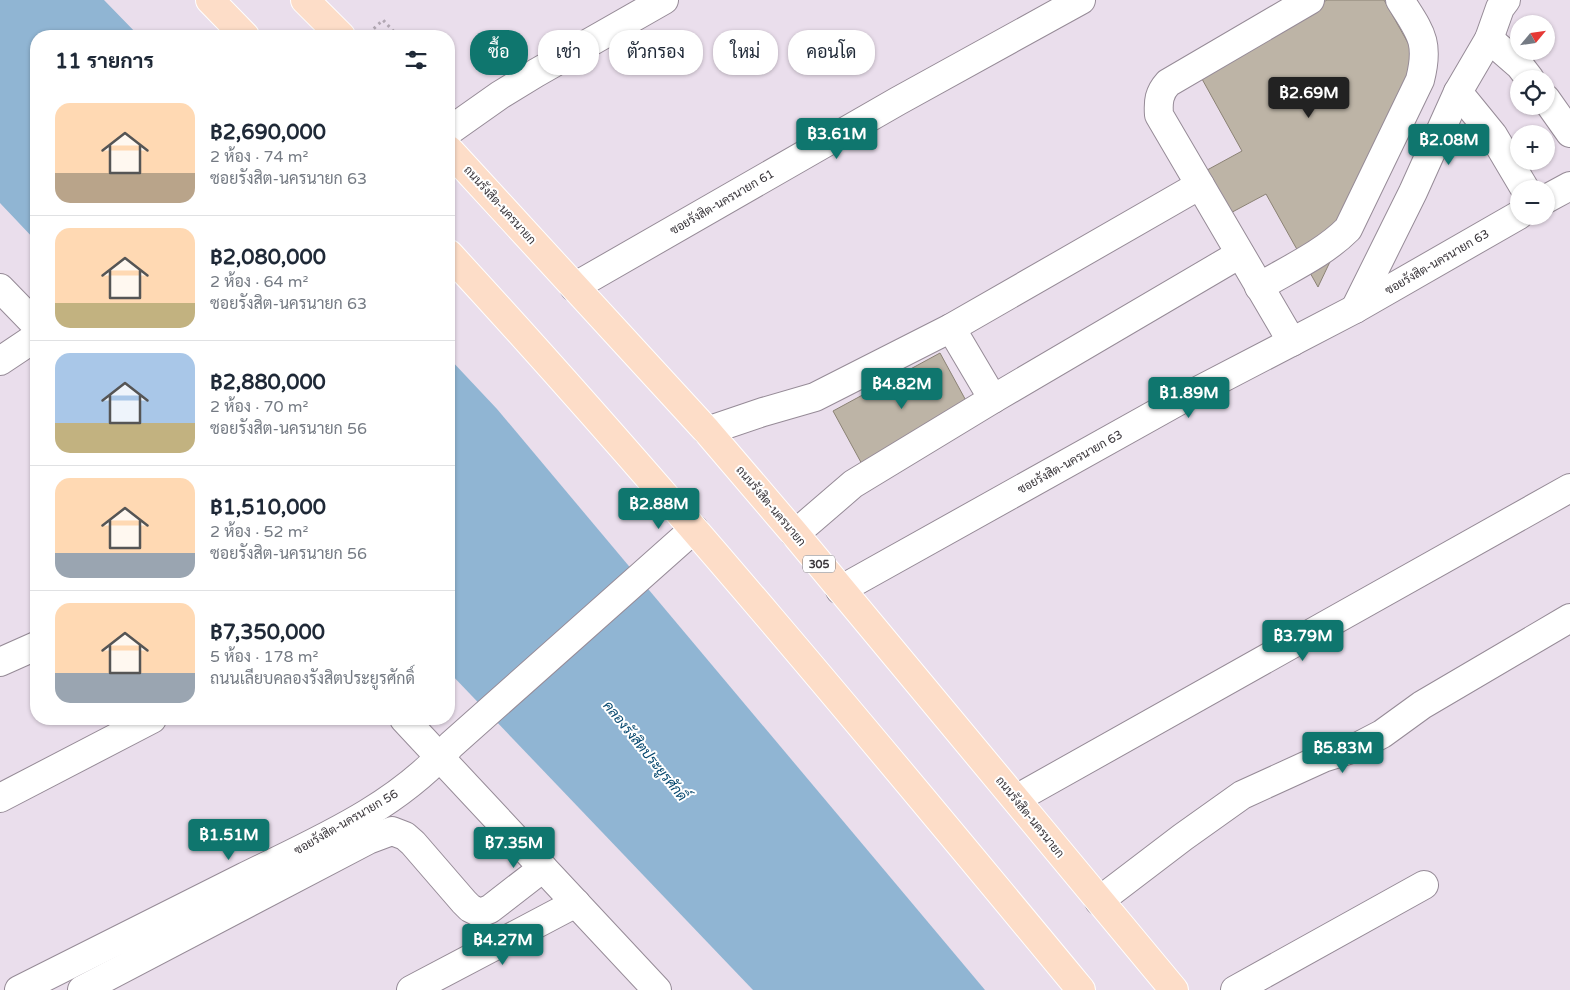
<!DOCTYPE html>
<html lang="th">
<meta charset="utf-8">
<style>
:root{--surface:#fff;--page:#f6f6f7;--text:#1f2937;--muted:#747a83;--line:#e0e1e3;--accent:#0f766e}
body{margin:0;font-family:"Varela Round",Sarabun,sans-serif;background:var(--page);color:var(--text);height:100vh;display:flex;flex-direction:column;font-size:19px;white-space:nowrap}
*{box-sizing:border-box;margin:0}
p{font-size:16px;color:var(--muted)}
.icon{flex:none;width:28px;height:28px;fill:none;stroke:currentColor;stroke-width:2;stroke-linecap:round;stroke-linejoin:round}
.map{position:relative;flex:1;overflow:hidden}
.panel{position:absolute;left:30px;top:30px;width:425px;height:695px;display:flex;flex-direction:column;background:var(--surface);border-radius:20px;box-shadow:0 1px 4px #0004}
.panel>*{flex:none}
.top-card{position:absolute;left:470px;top:30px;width:475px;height:45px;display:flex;gap:10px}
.needle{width:32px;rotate:61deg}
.fabs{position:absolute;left:1510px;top:15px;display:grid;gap:10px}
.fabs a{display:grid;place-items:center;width:45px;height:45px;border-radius:50%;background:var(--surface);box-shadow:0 1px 4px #0004;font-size:25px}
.price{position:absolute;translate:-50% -42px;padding:0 11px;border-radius:5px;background:var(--accent);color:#fff;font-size:16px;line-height:32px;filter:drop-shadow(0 1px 2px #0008)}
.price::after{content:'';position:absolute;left:50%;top:30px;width:15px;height:11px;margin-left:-8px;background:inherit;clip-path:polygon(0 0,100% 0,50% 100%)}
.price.on{background:#222;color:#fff}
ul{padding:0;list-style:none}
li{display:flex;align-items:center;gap:15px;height:125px;padding:0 25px}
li+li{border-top:1px solid var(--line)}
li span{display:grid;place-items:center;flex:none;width:140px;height:100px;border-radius:15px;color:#555}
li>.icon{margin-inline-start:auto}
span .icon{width:60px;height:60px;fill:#fffc;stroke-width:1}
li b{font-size:21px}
h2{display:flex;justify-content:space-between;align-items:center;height:60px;padding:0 25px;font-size:21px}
.pill{padding:0 18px;border-radius:20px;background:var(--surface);box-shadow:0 1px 4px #0004;font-size:18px;line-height:45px}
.pill.on{background:var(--accent);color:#fff}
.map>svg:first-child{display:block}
.water{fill:#90b5d3}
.building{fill:#bdb4a6;stroke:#8b8275}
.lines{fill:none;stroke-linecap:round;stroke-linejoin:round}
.minor-casing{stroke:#968b97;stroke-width:30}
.major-casing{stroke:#fff;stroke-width:30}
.path{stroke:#b1a7b2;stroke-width:3;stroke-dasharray:2.5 4;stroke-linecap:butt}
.minor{stroke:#fff;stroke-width:28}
.major{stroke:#fdddc8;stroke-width:28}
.labels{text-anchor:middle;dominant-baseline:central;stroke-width:4;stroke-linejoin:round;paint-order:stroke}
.shield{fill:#fff;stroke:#757276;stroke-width:1}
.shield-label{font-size:11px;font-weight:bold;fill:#3a363b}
.street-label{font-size:12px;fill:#3a363b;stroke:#fff}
.water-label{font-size:14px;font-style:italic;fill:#06486f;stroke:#fff}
</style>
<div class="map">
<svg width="1570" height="990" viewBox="0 0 1570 990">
<rect width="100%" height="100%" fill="#eadeec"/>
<!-- water -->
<g class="water">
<polygon points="0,0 104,0 139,36 36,36 36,241 0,203"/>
<polygon points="449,358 497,409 985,990 753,990 449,672"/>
</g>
<!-- building -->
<g class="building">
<polygon points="1327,0 1384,0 1422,68 1318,287 1266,194 1210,224 1187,181 1242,151 1197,70"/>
<polygon points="940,353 970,408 863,466 833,411"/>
</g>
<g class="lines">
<!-- minor casing -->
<g class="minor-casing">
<g id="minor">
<polyline points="1489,39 1520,66 1530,79"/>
<polyline points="1458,92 1493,135 1525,189"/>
<polyline points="1546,99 1570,133"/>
<polyline points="449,131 500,95 536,73 664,0"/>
<polyline points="1546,199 1570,186"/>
<polyline points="574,287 898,101 1081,0"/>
<path d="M 1259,287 C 1289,269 1323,254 1348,229 L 1420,80 C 1430,41 1420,32 1400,0"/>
<polyline points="0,288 36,325"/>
<polyline points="1355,309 1413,192 1458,92 1489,39 1500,8 1506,0"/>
<polyline points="951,328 993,399"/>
<path d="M 1292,342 L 1159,115 C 1158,101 1159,93 1168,83 L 1310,0"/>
<polyline points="0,361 36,337"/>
<polyline points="707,431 763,412 815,397 951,328 1200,185"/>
<polyline points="795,534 853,484 993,399 1240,254"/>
<polyline points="840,590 1184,398 1355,309 1519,215"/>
<polyline points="0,662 36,646"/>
<polyline points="404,719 657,990"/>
<polyline points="0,798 152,719"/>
<polyline points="1016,799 1570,488"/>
<polyline points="1099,901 1183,837 1242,795 1323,758 1355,748 1382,734 1422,705 1570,618"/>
<path d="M 19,990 C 94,952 169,915 244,877 C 317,841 396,808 451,745 L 694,529"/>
<polyline points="82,990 368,840 392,831 405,836 413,843 464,902 470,908 480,913 490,909 543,868"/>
<polyline points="411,990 576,903"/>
<polyline points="1235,990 1424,885"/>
</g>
</g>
<!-- major casing -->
<g class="major-casing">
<g id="major">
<polyline points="210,0 245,36"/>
<polyline points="305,0 341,36"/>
<polyline points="449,150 707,431 795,534 1174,990"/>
<path d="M 449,254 C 668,492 875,741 1081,990"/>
</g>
</g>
<!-- path -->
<polyline class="path" points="369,33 383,20 398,36"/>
<!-- minor -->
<use href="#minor" class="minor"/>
<!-- major -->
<use href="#major" class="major"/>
</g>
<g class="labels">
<!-- shield labels -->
<rect class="shield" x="803" y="555.5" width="32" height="17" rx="4"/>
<g class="shield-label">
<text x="819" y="564">305</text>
</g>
<!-- street labels -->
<g class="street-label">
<text transform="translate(722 202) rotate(-30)">ซอยรังสิต-นครนายก 61</text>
<text transform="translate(500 205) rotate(48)">ถนนรังสิต-นครนายก</text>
<text transform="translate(1437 262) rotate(-30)">ซอยรังสิต-นครนายก 63</text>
<text transform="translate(1070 462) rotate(-29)">ซอยรังสิต-นครนายก 63</text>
<text transform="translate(771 506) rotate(50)">ถนนรังสิต-นครนายก</text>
<text transform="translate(1030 817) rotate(51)">ถนนรังสิต-นครนายก</text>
<text transform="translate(346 822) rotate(-30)">ซอยรังสิต-นครนายก 56</text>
</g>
<!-- water labels -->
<g class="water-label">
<text transform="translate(645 751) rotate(51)">คลองรังสิตประยูรศักดิ์</text>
</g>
</g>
</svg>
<div class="fabs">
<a><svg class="needle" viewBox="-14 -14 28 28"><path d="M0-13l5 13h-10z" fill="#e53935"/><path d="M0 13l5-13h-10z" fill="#747a83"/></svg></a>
<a><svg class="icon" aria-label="locate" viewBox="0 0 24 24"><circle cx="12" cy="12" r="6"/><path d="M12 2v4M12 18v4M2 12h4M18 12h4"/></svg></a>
<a>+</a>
<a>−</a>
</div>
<b class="price on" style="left:1309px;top:119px">฿2.69M</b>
<b class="price" style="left:837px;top:160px">฿3.61M</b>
<b class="price" style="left:1449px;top:166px">฿2.08M</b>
<b class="price" style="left:902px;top:410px">฿4.82M</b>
<b class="price" style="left:1189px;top:419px">฿1.89M</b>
<b class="price" style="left:659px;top:530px">฿2.88M</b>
<b class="price" style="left:1303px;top:662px">฿3.79M</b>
<b class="price" style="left:1343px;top:774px">฿5.83M</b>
<b class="price" style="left:229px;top:861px">฿1.51M</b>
<b class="price" style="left:514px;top:869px">฿7.35M</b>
<b class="price" style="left:503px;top:966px">฿4.27M</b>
<div class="top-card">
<a class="pill on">ซื้อ</a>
<a class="pill">เช่า</a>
<a class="pill">ตัวกรอง</a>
<a class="pill">ใหม่</a>
<a class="pill">คอนโด</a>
</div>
<section class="panel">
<h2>11 รายการ<svg class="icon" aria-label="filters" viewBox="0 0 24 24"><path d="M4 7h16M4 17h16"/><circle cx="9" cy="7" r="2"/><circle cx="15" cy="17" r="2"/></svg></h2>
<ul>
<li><span style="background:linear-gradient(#ffd9b3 70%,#b9a48a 0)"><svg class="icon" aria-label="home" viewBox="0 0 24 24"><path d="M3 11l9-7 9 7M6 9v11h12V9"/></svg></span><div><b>฿2,690,000</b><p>2 ห้อง · 74 m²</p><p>ซอยรังสิต-นครนายก 63</p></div></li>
<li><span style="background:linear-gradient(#ffd9b3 75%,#c2b280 0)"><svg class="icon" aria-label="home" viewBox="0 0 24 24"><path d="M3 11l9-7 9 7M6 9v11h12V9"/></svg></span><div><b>฿2,080,000</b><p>2 ห้อง · 64 m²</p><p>ซอยรังสิต-นครนายก 63</p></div></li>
<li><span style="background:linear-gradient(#a9c7e8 70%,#c2b280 0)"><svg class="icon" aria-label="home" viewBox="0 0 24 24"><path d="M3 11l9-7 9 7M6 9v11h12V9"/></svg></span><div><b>฿2,880,000</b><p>2 ห้อง · 70 m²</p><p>ซอยรังสิต-นครนายก 56</p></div></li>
<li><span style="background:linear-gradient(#ffd9b3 75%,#9aa5b1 0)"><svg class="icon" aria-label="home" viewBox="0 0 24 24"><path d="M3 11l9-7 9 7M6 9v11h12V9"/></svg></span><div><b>฿1,510,000</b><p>2 ห้อง · 52 m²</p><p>ซอยรังสิต-นครนายก 56</p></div></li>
<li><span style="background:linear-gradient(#ffd9b3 70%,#9aa5b1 0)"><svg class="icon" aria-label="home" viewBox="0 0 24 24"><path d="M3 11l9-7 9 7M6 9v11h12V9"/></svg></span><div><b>฿7,350,000</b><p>5 ห้อง · 178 m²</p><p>ถนนเลียบคลองรังสิตประยูรศักดิ์</p></div></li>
</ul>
</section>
</div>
